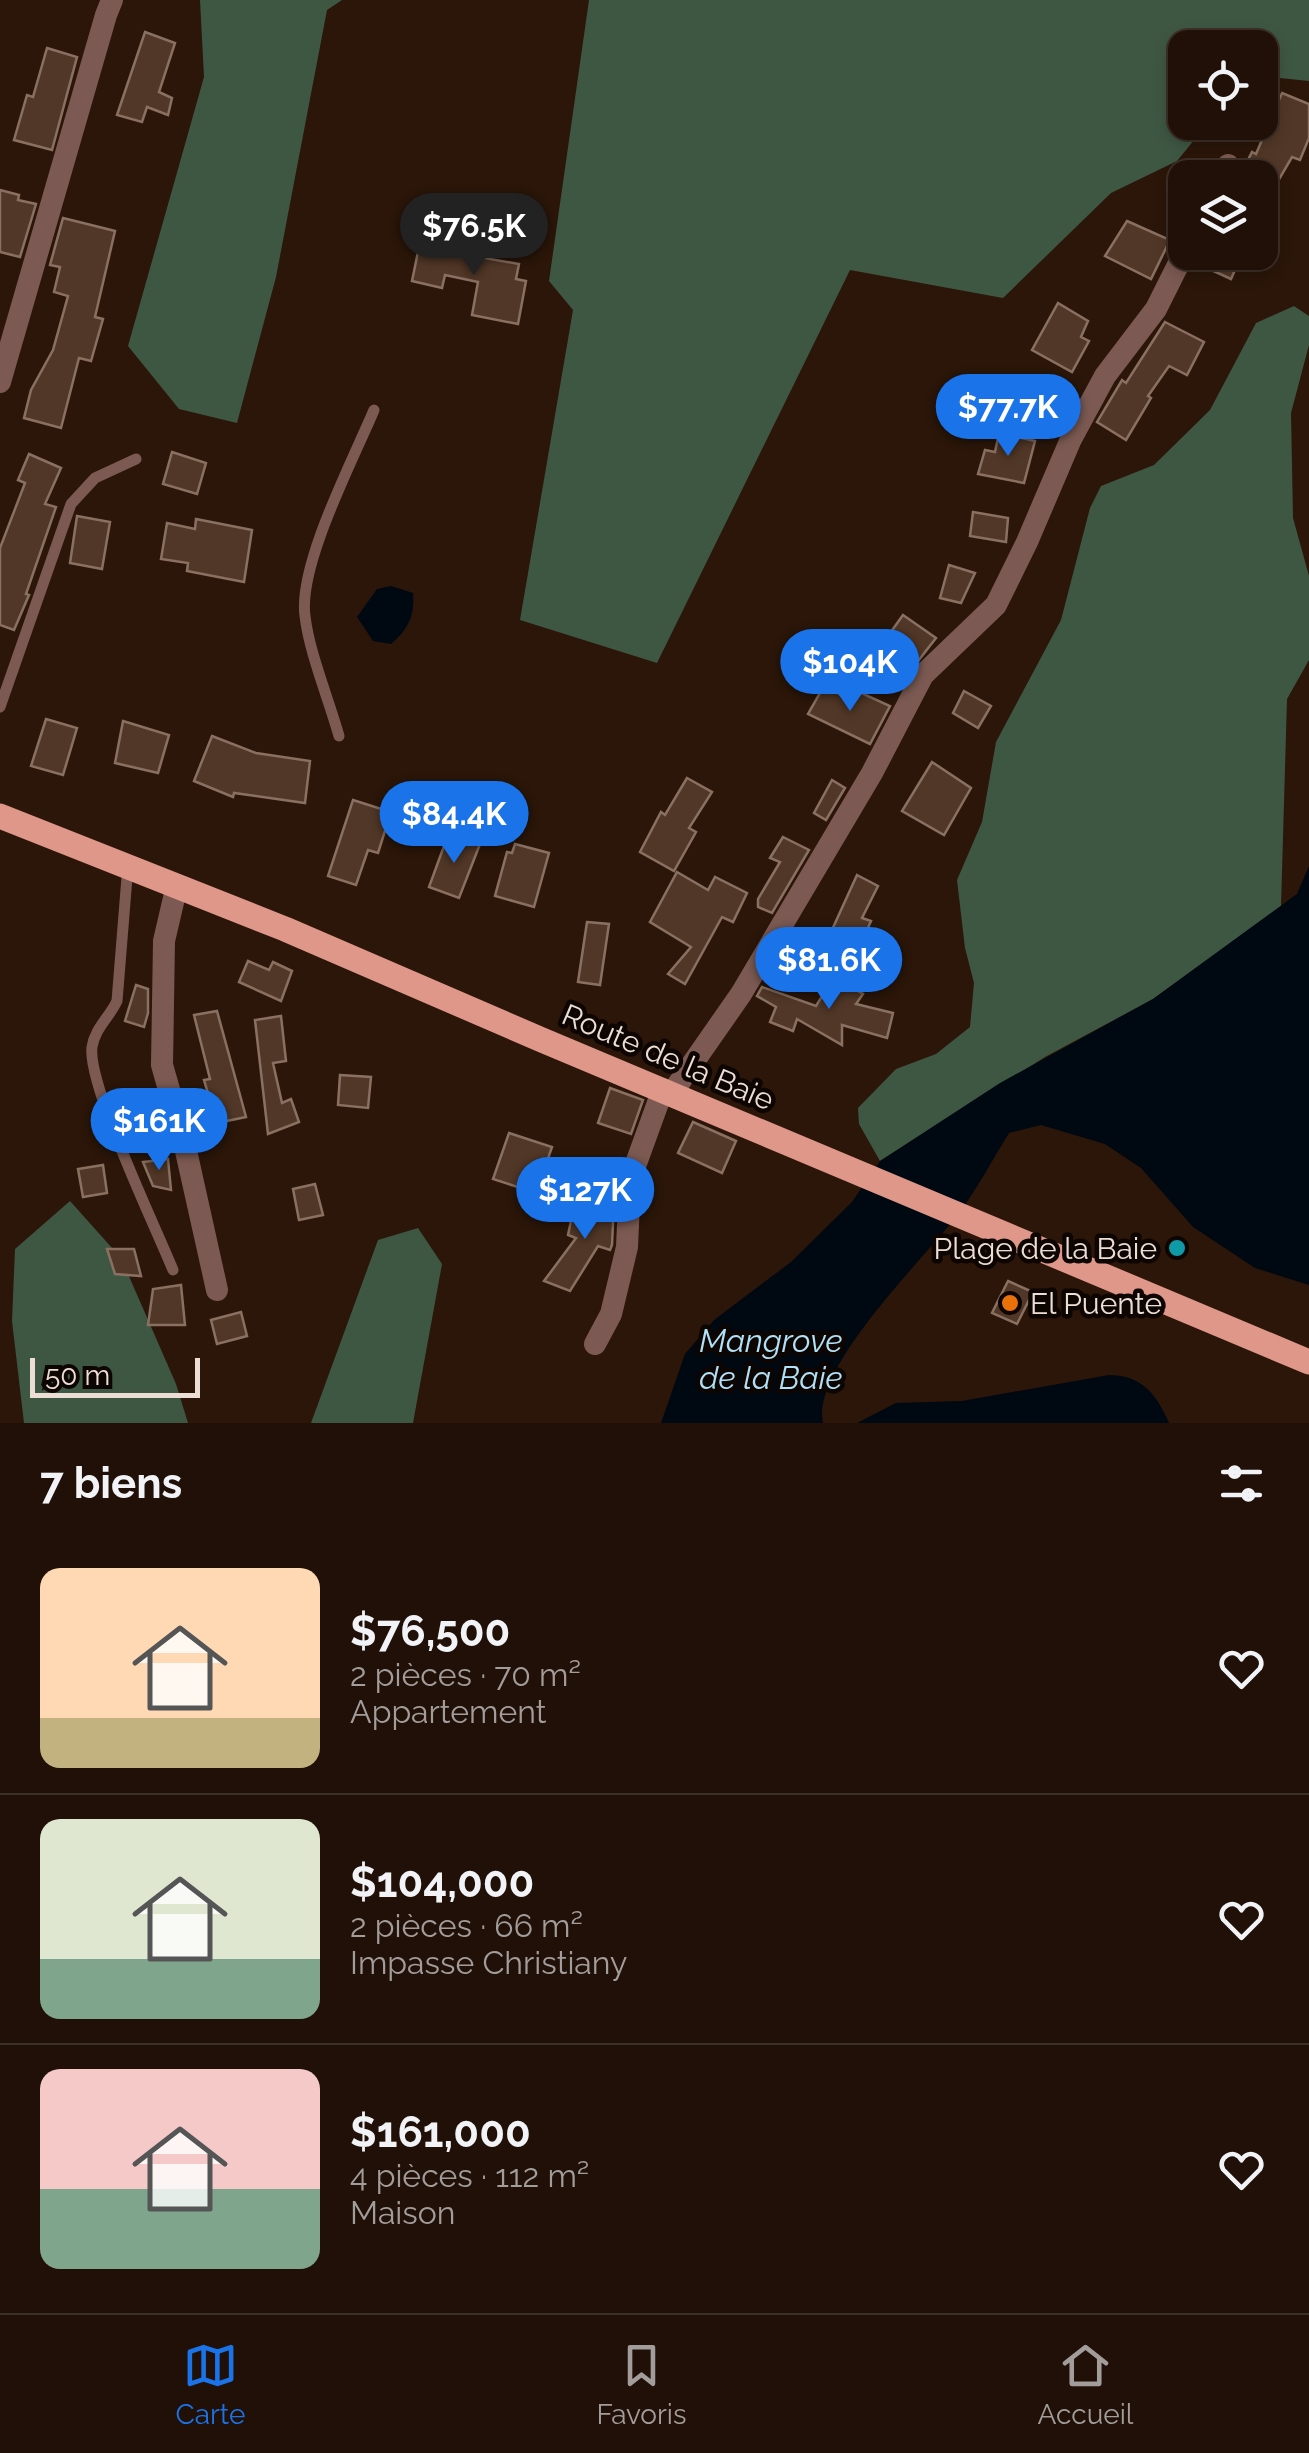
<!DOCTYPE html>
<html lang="fr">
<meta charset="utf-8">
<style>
:root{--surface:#201007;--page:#281911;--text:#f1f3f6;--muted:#a29d9b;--line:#3d3028;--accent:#1a73e8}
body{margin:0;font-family:Raleway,sans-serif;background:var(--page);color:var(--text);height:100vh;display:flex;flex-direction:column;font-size:38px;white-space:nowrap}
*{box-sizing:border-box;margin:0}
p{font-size:32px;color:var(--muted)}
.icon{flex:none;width:55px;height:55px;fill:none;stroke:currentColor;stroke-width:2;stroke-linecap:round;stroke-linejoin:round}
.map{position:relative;height:1423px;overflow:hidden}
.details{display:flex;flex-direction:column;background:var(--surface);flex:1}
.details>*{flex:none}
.tools{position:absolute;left:1168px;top:30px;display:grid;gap:20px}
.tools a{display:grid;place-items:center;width:110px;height:110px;border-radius:20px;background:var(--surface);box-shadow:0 5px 15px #0003,0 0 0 2px var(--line);font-size:50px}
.scale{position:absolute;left:30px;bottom:25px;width:170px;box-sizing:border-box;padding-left:10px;border:5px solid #ecddd5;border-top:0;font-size:28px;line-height:35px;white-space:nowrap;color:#ecddd5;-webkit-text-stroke:8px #0d0502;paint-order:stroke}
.price{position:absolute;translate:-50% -85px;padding:0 22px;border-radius:35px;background:var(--accent);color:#fff;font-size:32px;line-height:65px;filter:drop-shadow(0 2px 5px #0008)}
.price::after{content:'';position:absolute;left:50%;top:60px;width:30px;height:22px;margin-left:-15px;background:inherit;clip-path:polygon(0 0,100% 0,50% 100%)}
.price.active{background:#222;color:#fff}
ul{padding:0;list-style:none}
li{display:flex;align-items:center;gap:30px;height:250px;padding:0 40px}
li+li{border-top:2px solid var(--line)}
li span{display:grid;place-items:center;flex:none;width:280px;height:200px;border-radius:20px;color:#555}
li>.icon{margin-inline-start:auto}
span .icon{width:120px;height:120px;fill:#fffc;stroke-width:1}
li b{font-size:42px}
h2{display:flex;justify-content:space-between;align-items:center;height:120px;padding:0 40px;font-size:42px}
.dock{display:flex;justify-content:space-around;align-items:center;height:140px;border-top:2px solid var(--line);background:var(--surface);font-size:28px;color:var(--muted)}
.dock a{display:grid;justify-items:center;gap:5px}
.dock .active{color:var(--accent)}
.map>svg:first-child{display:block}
.forest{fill:#3e5743}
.water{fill:#000811}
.building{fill:#513727;stroke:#8a7061;stroke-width:2.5}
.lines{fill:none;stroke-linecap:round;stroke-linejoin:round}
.service{stroke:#7c5a53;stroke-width:11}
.minor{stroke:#7c5a53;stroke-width:22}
.primary{stroke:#df9789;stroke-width:25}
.culture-dot{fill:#0f9aa8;stroke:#0d0502;stroke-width:4}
.food-dot{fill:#e8710a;stroke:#0d0502;stroke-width:4}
.labels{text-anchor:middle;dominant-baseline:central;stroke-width:9;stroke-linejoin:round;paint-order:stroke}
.street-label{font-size:30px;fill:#ecddd5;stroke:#0d0502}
.poi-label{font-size:30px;fill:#ecddd5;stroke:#0d0502;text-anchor:end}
.water-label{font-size:32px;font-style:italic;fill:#b0e1f8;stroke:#0d0502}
</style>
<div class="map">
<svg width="1309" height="1423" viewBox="0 0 1309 1423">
<rect width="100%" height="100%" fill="#2b1609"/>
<!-- forest -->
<g class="forest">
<polygon points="200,0 342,0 327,10 276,277 237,423 179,409 128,346 204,77"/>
<polygon points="589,0 1309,0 1309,81 1260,76 1260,48 1185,48 1185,122 1208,123 1177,161 1111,193 1003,298 850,270 657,663 520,620 573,310 549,281"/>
<polygon points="1294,306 1309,316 1309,345 1291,413 1293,518 1309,576 1309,660 1287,699 1281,906 1153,999 1045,1057 880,1161 859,1124 858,1108 896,1069 936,1054 970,1027 974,983 965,948 957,880 982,822 996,742 1061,620 1090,508 1101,486 1154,465 1210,410 1256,323"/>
<polygon points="70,1201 121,1258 176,1384 188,1423 24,1423 12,1321 15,1249"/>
<polygon points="418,1228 442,1264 413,1423 311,1423 378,1240"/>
</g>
<!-- water -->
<g class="water">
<path d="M 391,586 L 413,593 C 415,616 408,629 391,644 L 373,641 L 357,617 L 377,589 Z"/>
<path d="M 1309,866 L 1309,1285 L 1255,1268 L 1193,1227 L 1141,1168 L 1105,1144 L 1041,1125 L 1009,1133 C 993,1159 978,1187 960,1212 C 926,1257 811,1367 823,1423 L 661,1423 L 685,1354 L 714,1320 L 791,1262 L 852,1202 L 880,1161 L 1000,1083 L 1153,999 L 1297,894 Z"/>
<path d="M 1109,1375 C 1142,1375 1157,1395 1169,1423 L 857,1423 L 896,1403 L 962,1401 Z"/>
</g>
<!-- building -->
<g class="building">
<polygon points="145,32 175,43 159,92 172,98 168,115 147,107 142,122 117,115"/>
<polygon points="47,48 77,57 52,150 14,140 27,95 33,97"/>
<polygon points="1282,93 1309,104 1309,138 1300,160 1292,157 1260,212 1260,178 1239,178 1252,152 1256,154"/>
<polygon points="0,190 19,195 18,200 36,204 20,257 0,252"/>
<polygon points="63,218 115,231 95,317 103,319 91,361 79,358 61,428 24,418 31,390 53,350 68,296 54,292 60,267 50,265"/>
<polygon points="1127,221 1170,240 1151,279 1105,256"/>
<polygon points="443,236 465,241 462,254 519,264 516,279 526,281 518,324 472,315 478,282 445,275 442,288 412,281 420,242 441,247"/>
<polygon points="1200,252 1243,252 1231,279 1196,263"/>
<polygon points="1058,303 1088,321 1081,337 1089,341 1072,372 1032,350"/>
<polygon points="1165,322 1204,342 1187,375 1169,366 1148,396 1151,398 1126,440 1097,422 1122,380 1126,383"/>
<polygon points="999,433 1035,441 1024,483 978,474 985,450 995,452"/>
<polygon points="172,452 206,463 197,494 163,484"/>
<polygon points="29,454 61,468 45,504 56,507 26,594 29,595 14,630 0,625 0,548 25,483 18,480"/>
<polygon points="973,512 1008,518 1006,542 970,536"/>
<polygon points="77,516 110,522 102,569 70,563"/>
<polygon points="196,519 252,530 244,582 187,571 188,563 161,559 167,523 195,529"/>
<polygon points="949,565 975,573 961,603 940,598"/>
<polygon points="903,615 936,638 904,679 873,657"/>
<polygon points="824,686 854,702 859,692 890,706 870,744 808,714"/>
<polygon points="964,691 991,706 978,728 953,713"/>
<polygon points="46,719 77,728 63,775 31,766"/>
<polygon points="123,721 169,735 158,773 115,763"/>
<polygon points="212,736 256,753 310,761 305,803 234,793 233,797 194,781"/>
<polygon points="932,762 971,788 944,835 902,811"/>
<polygon points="687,778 712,792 689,828 696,832 674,871 640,852 661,812 665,815"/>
<polygon points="832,780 845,788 826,820 814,813"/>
<polygon points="353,800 391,812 378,853 368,850 356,885 328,876"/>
<polygon points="448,835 480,844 459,898 429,887"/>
<polygon points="783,837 809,850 772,913 758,907 758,899 780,862 770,858"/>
<polygon points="515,844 549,853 534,907 495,896 507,852 512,853"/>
<polygon points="677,872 708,890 715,877 747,893 733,922 722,917 685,984 668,974 691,947 650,922"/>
<polygon points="857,875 878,886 862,918 871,921 859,948 851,948 831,939 831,932"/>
<polygon points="587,922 609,924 600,985 578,982"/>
<polygon points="248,961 269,970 273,962 292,971 281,1001 239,982"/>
<polygon points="834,977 863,994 856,1004 893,1013 887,1038 842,1025 842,1045 797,1019 793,1031 770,1022 776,1007 757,996 762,987 816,1006"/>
<polygon points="136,985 148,989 148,1013 144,1027 125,1021"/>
<polygon points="217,1011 246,1117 217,1123 204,1080 210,1079 194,1015"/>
<polygon points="281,1016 286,1061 273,1063 282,1103 291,1099 299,1122 268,1134 255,1020"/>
<polygon points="340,1075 371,1077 368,1108 338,1105"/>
<polygon points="610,1088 643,1100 631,1134 598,1123"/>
<polygon points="151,1099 153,1123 130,1125 128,1101"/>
<polygon points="693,1122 736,1141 722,1173 678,1153"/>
<polygon points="509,1133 552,1147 536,1193 493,1179"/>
<polygon points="168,1159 171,1190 153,1186 143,1162"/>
<polygon points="103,1165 107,1193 83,1197 78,1169"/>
<polygon points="315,1184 323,1215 299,1220 293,1189"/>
<polygon points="592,1194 614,1202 612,1245 610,1250 598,1246 570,1291 544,1281 576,1238 568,1235 572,1216 583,1219"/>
<polygon points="107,1249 134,1249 141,1276 115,1274"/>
<polygon points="1008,1281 1033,1292 1017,1324 992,1313"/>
<polygon points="181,1285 185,1325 148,1325 153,1289"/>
<polygon points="241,1312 247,1336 217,1344 211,1320"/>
</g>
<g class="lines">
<!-- service -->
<g class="service">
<polyline points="0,707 71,504 95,478 136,459"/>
<path d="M 339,736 C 329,700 309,652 305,616 C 298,565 353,460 374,410"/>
<path d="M 128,865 L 117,1001 C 109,1018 95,1028 92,1047 C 87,1084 156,1228 173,1270"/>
</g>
<!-- minor -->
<g class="minor">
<polyline points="1222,178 1228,165"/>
<polyline points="0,382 106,15 112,0"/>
<polyline points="177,885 164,941 162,1065 184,1142 217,1290"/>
<polyline points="672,1093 741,994 872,773 923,675 996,605 1027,542 1071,439 1105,376 1156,309 1185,251"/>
<polyline points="595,1344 611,1314 627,1247 630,1180 663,1089"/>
</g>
<!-- primary -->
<polyline class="primary" points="0,816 285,929 542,1040 1309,1362"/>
</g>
<!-- markers -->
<circle class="culture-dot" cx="1177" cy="1248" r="10"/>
<circle class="food-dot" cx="1010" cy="1303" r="10"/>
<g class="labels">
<!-- street labels -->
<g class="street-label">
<text transform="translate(668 1057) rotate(23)">Route de la Baie</text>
</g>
<!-- poi labels -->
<g class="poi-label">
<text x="1157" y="1248">Plage de la Baie</text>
<text x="1030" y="1303" text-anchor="start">El Puente</text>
</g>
<!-- water labels -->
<g class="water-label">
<text x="771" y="1340">Mangrove<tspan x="771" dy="37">de la Baie</tspan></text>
</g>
</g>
</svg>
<div class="tools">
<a><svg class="icon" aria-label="locate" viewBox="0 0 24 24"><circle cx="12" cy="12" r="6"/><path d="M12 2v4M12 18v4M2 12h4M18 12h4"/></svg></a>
<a><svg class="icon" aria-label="layers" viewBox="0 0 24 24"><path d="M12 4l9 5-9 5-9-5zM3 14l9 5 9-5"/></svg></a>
</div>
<div class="scale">50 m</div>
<b class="price active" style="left:474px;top:278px">$76.5K</b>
<b class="price" style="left:1008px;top:459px">$77.7K</b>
<b class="price" style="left:850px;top:714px">$104K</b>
<b class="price" style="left:454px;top:866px">$84.4K</b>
<b class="price" style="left:829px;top:1012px">$81.6K</b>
<b class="price" style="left:159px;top:1173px">$161K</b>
<b class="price" style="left:585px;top:1242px">$127K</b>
</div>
<section class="details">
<h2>7 biens<svg class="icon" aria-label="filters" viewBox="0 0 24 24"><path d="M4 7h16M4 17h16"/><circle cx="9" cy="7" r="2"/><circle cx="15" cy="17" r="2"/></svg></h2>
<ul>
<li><span style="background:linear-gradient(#ffd9b3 75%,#c2b280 0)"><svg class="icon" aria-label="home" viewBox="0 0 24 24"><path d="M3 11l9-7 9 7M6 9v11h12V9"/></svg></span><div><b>$76,500</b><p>2 pièces · 70 m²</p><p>Appartement</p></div><svg class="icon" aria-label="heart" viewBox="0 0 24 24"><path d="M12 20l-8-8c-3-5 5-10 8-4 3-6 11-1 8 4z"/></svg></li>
<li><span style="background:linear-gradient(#dfe7d0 70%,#7fa58c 0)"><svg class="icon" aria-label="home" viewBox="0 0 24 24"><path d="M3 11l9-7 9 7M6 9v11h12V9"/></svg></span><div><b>$104,000</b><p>2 pièces · 66 m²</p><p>Impasse Christiany</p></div><svg class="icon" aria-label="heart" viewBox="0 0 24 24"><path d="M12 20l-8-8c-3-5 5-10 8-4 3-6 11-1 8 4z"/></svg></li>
<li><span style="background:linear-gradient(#f6c9c9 60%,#7fa58c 0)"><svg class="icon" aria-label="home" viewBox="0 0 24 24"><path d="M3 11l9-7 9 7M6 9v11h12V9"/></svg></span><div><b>$161,000</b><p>4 pièces · 112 m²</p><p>Maison</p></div><svg class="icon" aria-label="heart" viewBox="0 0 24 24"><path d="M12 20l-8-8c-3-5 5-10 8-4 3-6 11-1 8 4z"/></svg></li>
</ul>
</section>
<nav class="dock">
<a class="active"><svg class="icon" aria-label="map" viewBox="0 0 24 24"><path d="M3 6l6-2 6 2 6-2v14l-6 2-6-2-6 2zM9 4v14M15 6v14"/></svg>Carte</a>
<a><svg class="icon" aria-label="saved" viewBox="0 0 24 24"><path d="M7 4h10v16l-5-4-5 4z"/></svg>Favoris</a>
<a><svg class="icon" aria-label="home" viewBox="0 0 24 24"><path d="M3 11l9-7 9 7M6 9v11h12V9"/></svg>Accueil</a>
</nav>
